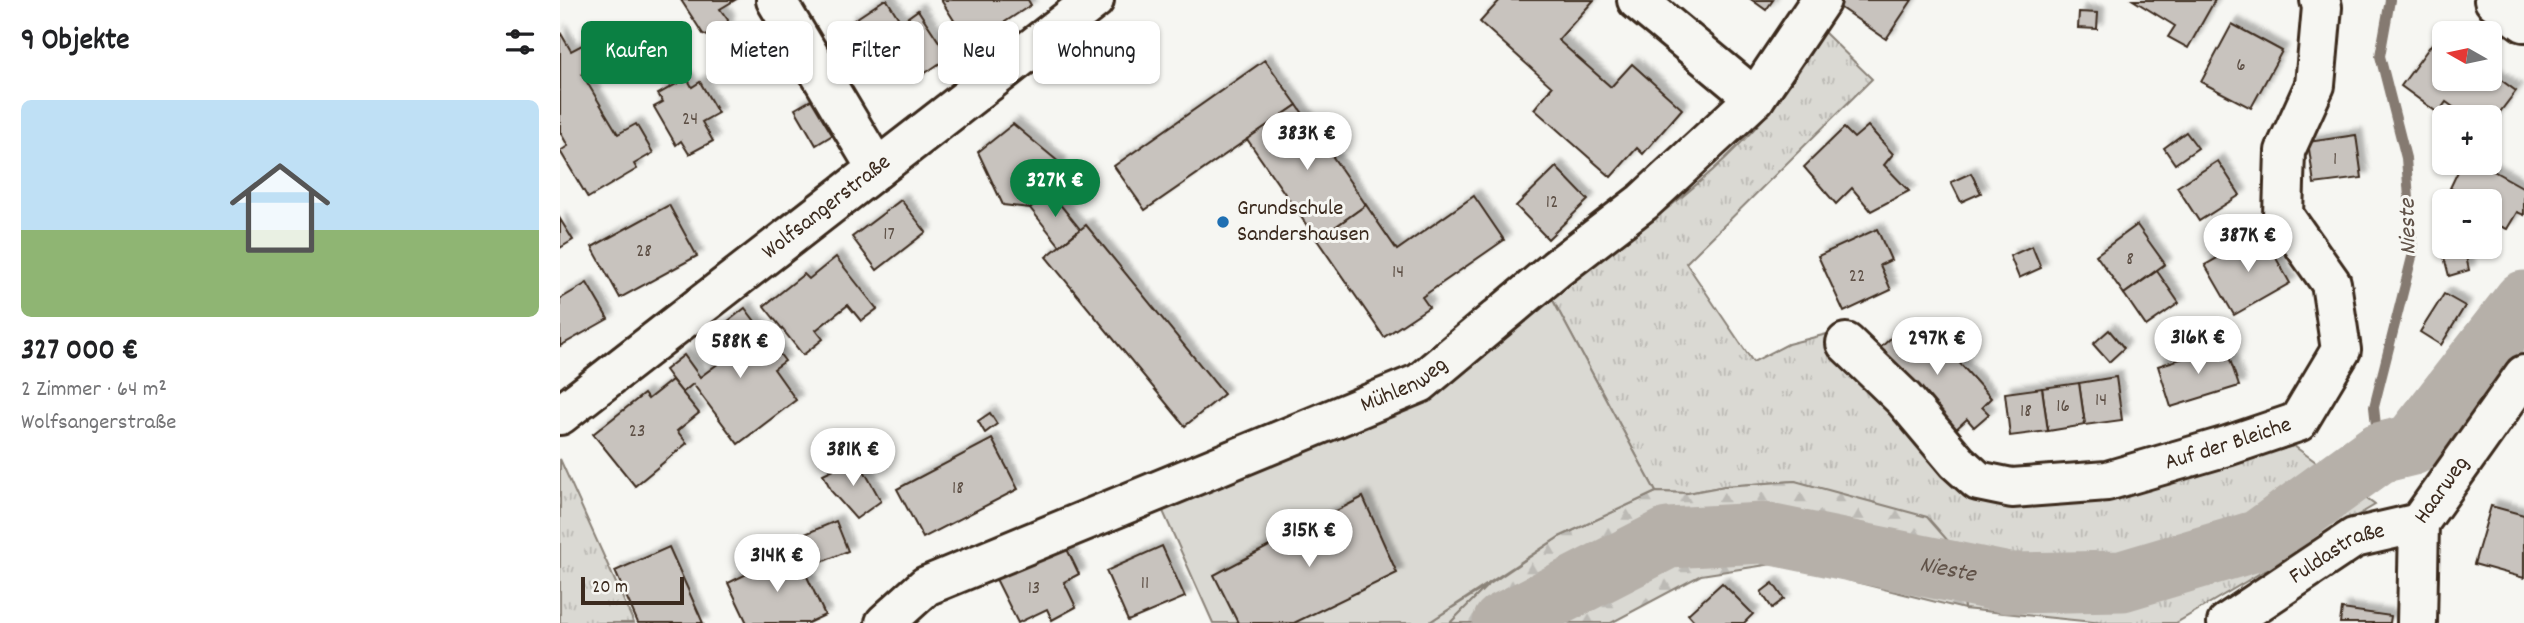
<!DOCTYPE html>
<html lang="de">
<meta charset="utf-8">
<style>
:root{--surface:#fff;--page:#f2f2f2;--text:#202124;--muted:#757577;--accent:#0b8043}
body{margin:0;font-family:Dekko,sans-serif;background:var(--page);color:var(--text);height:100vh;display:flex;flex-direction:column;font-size:26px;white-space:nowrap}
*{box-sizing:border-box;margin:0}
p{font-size:23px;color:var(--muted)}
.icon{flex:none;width:38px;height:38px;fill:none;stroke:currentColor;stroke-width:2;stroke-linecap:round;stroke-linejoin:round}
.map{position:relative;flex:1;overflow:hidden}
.sheet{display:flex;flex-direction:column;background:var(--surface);width:560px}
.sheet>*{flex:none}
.top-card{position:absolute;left:21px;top:21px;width:665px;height:63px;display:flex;gap:14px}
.needle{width:46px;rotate:279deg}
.fabs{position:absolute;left:1872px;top:21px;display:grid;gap:14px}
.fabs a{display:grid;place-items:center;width:70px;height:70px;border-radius:10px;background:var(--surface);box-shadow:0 2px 5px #0004;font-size:35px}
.scale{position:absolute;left:21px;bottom:18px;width:103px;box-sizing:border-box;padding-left:7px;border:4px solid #3b2a1e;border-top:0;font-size:19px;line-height:24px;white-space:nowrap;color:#3b2a1e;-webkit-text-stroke:5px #f6f6f2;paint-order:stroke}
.price{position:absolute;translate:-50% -60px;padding:0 16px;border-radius:24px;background:#fff;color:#222;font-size:23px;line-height:46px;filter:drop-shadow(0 2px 4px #0008)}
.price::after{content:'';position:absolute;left:50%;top:42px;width:21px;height:16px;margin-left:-10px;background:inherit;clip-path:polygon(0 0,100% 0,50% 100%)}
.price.selected{background:var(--accent);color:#fff}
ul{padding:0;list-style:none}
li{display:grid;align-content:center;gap:14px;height:371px;padding:0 21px}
li span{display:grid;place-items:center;height:217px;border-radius:10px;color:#555}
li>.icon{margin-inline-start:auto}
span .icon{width:126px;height:126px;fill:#fffc;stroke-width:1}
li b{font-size:30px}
h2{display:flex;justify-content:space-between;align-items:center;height:84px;padding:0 21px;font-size:30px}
.pill{padding:0 24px;border-radius:10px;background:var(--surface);box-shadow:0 2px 5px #0004;font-size:24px;line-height:63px}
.pill.selected{background:var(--accent);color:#fff}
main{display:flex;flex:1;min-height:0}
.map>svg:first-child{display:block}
.grass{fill:url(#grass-tufts);stroke:#8a8278;stroke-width:2}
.forest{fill:url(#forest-firs);stroke:#8a8278;stroke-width:2}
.pitch{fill:#dad9d3;stroke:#8a8278;stroke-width:2}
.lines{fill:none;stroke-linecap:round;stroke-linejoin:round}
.stream{stroke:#857a71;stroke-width:10}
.river{stroke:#b6b0a9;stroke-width:61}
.building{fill:#c8c3be;stroke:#3b2a1e;stroke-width:2;filter:url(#shadow)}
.minor-casing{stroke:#3b2a1e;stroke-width:44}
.major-casing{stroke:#3b2a1e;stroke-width:44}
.minor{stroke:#f6f6f2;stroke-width:38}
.major{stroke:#f6f6f2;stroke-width:38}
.poi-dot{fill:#1f6fb2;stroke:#f6f6f2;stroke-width:2.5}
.labels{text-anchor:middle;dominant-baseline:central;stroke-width:6;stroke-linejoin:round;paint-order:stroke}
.number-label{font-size:19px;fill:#5e5046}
.street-label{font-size:23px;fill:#3b2a1e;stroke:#f6f6f2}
.poi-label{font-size:23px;fill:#3b2a1e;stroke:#f6f6f2;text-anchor:start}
.water-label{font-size:24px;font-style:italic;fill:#605248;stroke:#f6f6f2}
</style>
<main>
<section class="sheet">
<h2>9 Objekte<svg class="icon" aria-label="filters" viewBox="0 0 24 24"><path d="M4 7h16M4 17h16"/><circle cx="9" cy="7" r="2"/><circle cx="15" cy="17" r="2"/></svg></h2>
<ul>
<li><span style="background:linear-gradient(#bfe0f5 60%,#8fb573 0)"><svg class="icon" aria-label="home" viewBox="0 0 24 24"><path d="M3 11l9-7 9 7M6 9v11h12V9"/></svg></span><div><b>327 000 €</b><p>2 Zimmer · 64 m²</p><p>Wolfsangerstraße</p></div></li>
</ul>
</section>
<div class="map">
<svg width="1964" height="623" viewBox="0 0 1964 623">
<defs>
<pattern id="grass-tufts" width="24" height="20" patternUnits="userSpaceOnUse" patternTransform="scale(1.75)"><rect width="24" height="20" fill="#dad9d3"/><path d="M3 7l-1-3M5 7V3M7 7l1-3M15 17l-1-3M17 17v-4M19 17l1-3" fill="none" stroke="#bcbab5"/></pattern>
<pattern id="forest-firs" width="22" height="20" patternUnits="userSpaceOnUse" patternTransform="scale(1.75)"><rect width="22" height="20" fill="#dad9d3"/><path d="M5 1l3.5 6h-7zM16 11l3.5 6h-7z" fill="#bcbab5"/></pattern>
<filter id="shadow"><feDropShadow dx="6" dy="-6" stdDeviation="2" flood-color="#0004"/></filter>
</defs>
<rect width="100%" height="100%" fill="#f6f6f2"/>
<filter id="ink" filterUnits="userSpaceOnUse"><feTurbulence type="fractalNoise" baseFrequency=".0143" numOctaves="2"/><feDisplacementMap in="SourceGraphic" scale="14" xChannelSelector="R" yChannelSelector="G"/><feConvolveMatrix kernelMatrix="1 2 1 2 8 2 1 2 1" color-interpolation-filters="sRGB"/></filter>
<g filter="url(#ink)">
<!-- grass -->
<g class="grass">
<path d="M 1264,32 L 1312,79 L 1126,263 L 1193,362 L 1228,344 L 1271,333 L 1371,460 L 1553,494 L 1734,446 L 1815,505 L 1616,623 L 1543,623 L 1404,609 L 1396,550 L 1235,481 L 1165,486 L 1128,493 L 1096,492 L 989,293 C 1069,239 1151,183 1213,107 C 1232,84 1248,57 1264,32 Z"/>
<polygon points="0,459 74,623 0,623"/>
<polygon points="927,586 890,623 868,623"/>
</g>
<!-- forest -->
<polygon class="forest" points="1235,481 1367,517 1396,550 1404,609 1219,563 1141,575 1051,623 890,623 927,586 999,537 1096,492 1128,493 1165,486"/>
<!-- pitch -->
<polygon class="pitch" points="989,293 1096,492 999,537 868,623 653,623 602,509"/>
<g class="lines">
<!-- stream -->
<polyline class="stream" points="1819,453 1814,407 1853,253 1846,158 1820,56 1830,0"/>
<!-- river -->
<path class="river" id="s1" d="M 943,623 L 1108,538 L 1203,533 L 1448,583 L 1562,581 L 1699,540 L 1819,453 L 1852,445 L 1964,301"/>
</g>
<!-- building -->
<g class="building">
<polygon points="121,0 175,0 160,9 168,20 164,33 155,39 143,34"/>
<polygon points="324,0 327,0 341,22 358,10 389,57 352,82 344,71 327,83 288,24"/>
<polygon points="381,0 468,0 471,5 417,40 409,28 402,33"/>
<polygon points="940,0 1034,0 998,40 1051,87 1072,64 1122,109 1083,154 1077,148 1051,177 974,109 992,87 920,22"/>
<polygon points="1192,0 1213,0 1206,10"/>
<polygon points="1278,0 1352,0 1326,39 1275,4"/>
<polygon points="1573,0 1655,0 1628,48 1608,37 1615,26"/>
<polygon points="1519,12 1538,13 1537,29 1518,28"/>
<polygon points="1672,24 1722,51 1691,108 1641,82"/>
<polygon points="0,32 11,51 22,45 35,67 22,74 58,134 76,124 93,153 74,164 77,169 28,198 0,151 8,146 0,132"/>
<polygon points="1879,34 1885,38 1885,79 1930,79 1930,72 1956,91 1930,125 1930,117 1907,117 1886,102 1878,113 1841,86"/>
<polygon points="705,60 737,105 585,210 554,166"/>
<polygon points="127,78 132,87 140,82 158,113 142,122 153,141 129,154 121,141 116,145 94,107 103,102 98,94"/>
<polygon points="263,93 284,128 256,145 235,109"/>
<polygon points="737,105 806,205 757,240 687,139"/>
<polygon points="453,124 500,163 490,192 470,208 443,205 418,152"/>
<polygon points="1308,126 1333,154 1324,165 1349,191 1311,211 1292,188 1276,204 1244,167 1284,128 1294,138"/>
<polygon points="1626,132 1638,148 1615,164 1604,148"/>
<polygon points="1796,135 1802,178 1754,184 1748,142"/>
<polygon points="1658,161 1680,195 1639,221 1617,187"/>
<polygon points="1902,163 1919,163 1964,188 1964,215 1957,212 1947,229 1930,222 1930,201 1903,201 1905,196 1890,188"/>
<polygon points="996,167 1028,200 988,239 956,206"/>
<polygon points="1411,173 1421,193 1401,202 1391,182"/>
<polygon points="490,192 520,229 500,246 470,208"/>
<polygon points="914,196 944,240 862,297 869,307 824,337 757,240 806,205 837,250"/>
<polygon points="341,200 366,232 317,270 292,237"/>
<polygon points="109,205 137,256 60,298 32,247"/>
<polygon points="0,219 13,240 0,248"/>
<polygon points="526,225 664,394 625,426 486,257"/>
<polygon points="1577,225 1605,264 1564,294 1536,255"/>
<polygon points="1317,229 1331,260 1320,265 1331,290 1284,312 1258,256"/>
<polygon points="1702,233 1730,283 1674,315 1645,265"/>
<polygon points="1472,246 1481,268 1459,278 1450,256"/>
<polygon points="1905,252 1909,270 1889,276 1884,257"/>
<polygon points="276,257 317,309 301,321 288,305 256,330 263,339 243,355 204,306 244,274 249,279"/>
<polygon points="1597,271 1619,303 1586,326 1564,294"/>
<polygon points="27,283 48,319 0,346 0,299"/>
<polygon points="1884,294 1905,306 1881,345 1860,332"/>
<polygon points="185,308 225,361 214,369 236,400 178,444 133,384 122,393 105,370 124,355 140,377 179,348 162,326"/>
<polygon points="1346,324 1359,339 1370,330 1431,398 1422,407 1429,414 1414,427 1407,419 1393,432 1319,349"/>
<polygon points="1549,330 1564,348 1549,362 1533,344"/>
<polygon points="1665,345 1679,386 1611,407 1598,366"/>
<polygon points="1556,377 1562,420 1525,425 1519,383"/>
<polygon points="112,380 139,413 117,431 127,443 75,486 33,434 84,394 88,399"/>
<polygon points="1519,383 1525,425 1488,431 1482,388"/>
<polygon points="1482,388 1488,431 1450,436 1445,393"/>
<polygon points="430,413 437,424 425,433 418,421"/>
<polygon points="432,439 458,489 363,538 337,489"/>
<polygon points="297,458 321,501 296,519 272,492 263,474"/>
<polygon points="803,497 837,573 734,623 678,623 654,575"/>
<polygon points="1931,506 1964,515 1964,578 1914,564"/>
<polygon points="276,521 288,551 257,564 245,534"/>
<polygon points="602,546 625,597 568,621 546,571"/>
<polygon points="109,547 143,623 78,623 55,571"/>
<polygon points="487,548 491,557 507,549 519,574 504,582 516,607 492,620 487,609 458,623 434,575"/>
<polygon points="235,551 265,615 248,623 187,623 168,583"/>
<polygon points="1162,583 1193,614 1184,623 1136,623 1128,614"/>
<polygon points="1213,583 1224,599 1212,608 1201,592"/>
<polygon points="1782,609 1831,616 1830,623 1780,623"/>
</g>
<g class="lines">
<!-- minor casing -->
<g class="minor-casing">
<g id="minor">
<polyline points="216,0 317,169"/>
<polyline points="1077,0 1195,98"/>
<path id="s2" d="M 1286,343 L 1344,399 L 1397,462 L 1418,481 L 1452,488 L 1547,481 L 1667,446 L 1738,422 L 1781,350 L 1771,283 L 1723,215 L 1725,151 L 1755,85 L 1762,7 L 1760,0"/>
<path id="s3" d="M 0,415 L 534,0"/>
<path id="s4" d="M 325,623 L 366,586 L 860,383 L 996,269 L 1083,202 L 1195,98 L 1261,0"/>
<path id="s5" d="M 1667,623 L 1794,538 L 1859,523"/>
<path id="s6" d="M 1857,623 L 1859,523 L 1964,375"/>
</g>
</g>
<!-- major casing -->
<g class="major-casing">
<polyline id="major" points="1934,0 1964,22"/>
</g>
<!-- minor -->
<use href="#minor" class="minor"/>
<!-- major -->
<use href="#major" class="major"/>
</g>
</g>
<!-- markers -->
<circle class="poi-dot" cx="663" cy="222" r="7"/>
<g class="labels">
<!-- number labels -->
<g class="number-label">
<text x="1681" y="66">6</text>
<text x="130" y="120">24</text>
<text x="1775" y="160">1</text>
<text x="992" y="203">12</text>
<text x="329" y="235">17</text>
<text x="84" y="252">28</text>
<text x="1570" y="260">8</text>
<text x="838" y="273">14</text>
<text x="1297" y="277">22</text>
<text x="1541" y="401">14</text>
<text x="1503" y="407">16</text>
<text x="1466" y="412">18</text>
<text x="77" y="432">23</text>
<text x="398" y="489">18</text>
<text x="585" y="584">11</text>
<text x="474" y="589">13</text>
</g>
<!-- street labels -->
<g class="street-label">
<text stroke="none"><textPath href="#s3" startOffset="338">Wolfsangerstraße</textPath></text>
<text stroke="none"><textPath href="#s4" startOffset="574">Mühlenweg</textPath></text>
<text stroke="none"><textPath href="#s2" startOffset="448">Auf der Bleiche</textPath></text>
<text stroke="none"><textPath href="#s6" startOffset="140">Haarweg</textPath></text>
<text stroke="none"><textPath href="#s5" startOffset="131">Fuldastraße</textPath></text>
</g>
<!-- poi labels -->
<g class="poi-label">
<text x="677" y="209">Grundschule<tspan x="677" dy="26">Sandershausen</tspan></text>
</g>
<!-- water labels -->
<g class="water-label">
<text transform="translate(1849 227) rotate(-91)">Nieste</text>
<text stroke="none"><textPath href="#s1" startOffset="469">Nieste</textPath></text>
</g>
</g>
</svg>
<div class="fabs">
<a><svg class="needle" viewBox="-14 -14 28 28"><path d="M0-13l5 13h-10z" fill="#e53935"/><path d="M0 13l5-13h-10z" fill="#757577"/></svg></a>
<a>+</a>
<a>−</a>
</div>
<div class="scale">20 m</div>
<b class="price" style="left:747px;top:172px">383K €</b>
<b class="price selected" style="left:495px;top:219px">327K €</b>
<b class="price" style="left:1688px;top:274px">387K €</b>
<b class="price" style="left:1638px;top:376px">316K €</b>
<b class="price" style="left:1377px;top:377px">297K €</b>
<b class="price" style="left:180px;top:380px">588K €</b>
<b class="price" style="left:293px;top:488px">381K €</b>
<b class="price" style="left:749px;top:569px">315K €</b>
<b class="price" style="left:217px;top:594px">314K €</b>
<div class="top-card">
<a class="pill selected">Kaufen</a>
<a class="pill">Mieten</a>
<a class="pill">Filter</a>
<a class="pill">Neu</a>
<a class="pill">Wohnung</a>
</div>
</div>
</main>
